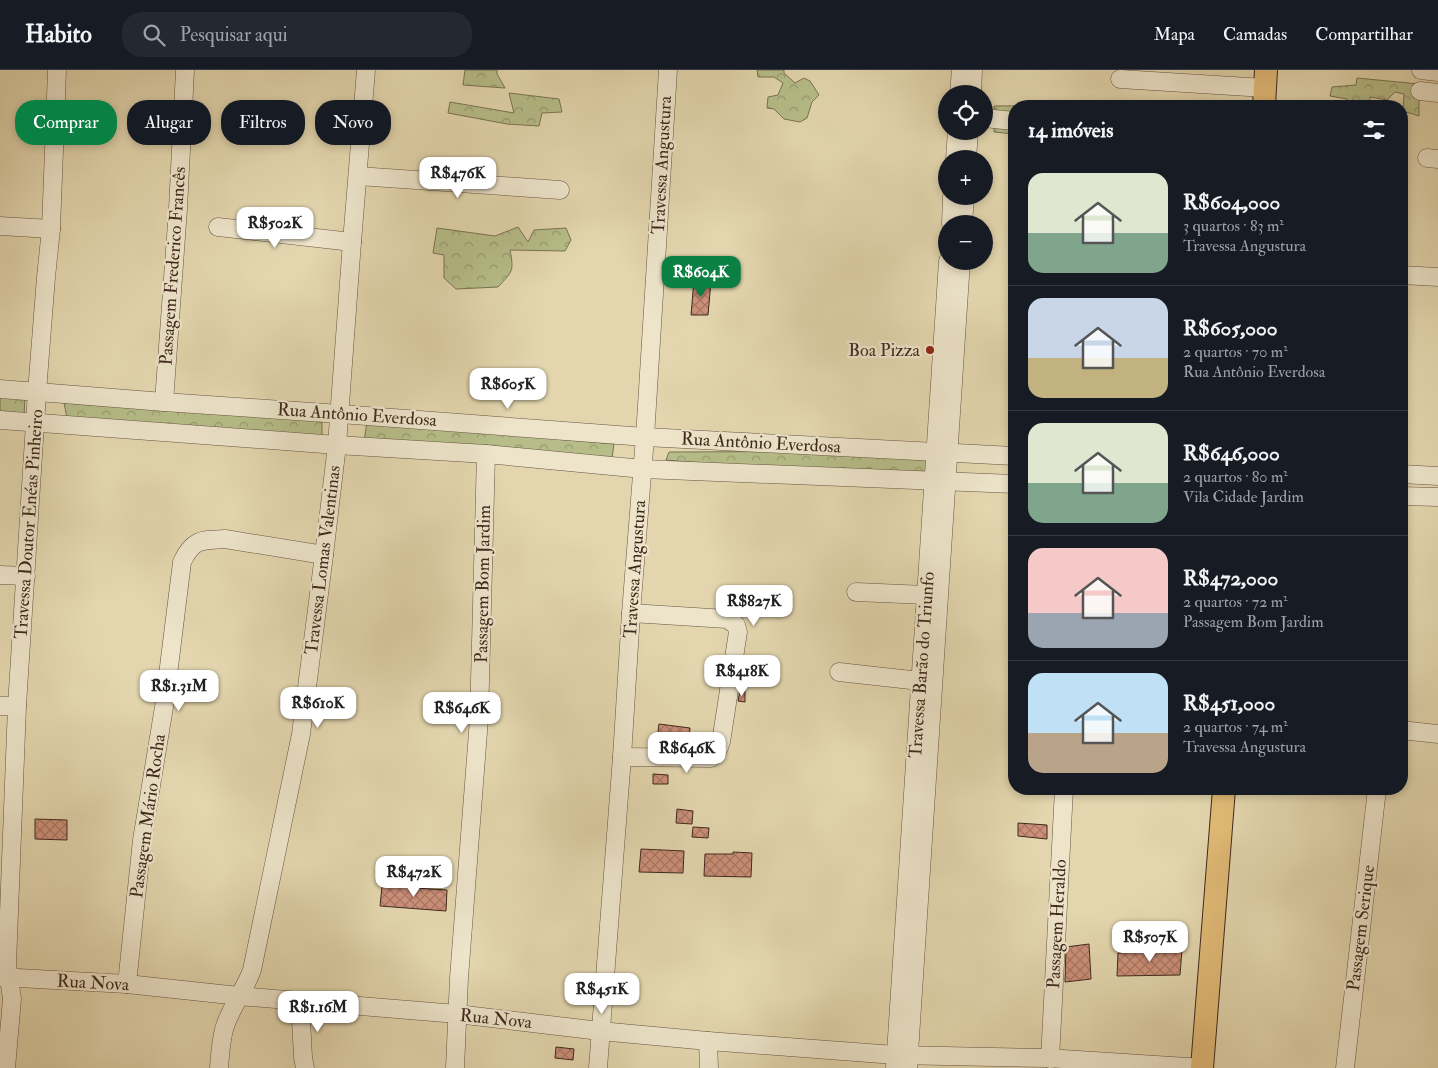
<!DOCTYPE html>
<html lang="pt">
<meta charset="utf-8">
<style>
:root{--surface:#171b24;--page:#242831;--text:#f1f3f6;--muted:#9ea1a6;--line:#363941;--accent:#0b8043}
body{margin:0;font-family:"IM FELL Double Pica",serif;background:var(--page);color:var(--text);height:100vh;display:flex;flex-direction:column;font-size:19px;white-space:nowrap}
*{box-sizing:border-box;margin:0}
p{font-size:16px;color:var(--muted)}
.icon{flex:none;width:28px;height:28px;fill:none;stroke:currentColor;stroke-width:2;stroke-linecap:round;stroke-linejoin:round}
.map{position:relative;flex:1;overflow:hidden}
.side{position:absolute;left:1008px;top:30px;width:400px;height:695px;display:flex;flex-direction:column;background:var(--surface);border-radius:20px;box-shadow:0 2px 8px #0003}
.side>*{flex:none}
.hud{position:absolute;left:15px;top:30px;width:475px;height:45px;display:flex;gap:10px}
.tools{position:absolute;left:938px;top:15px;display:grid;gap:10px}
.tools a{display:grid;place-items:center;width:55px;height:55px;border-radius:50%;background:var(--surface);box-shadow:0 2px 8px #0003;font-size:25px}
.price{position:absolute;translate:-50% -42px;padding:0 11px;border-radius:10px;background:#fff;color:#222;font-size:16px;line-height:32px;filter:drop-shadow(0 1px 2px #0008)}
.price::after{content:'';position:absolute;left:50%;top:30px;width:15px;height:11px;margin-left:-8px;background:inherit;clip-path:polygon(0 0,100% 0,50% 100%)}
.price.current{background:var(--accent);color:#fff}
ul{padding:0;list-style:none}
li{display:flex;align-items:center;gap:15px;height:125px;padding:0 20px}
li+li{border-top:1px solid var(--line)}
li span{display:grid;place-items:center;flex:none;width:140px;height:100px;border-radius:15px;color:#555}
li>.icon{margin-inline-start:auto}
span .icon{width:60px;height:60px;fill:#fffc;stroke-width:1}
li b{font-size:21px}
h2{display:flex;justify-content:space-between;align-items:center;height:60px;padding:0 20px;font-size:21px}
.chip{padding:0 18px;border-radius:20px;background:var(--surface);box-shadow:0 2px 8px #0003;font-size:18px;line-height:45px}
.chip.current{background:var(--accent);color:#fff}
header{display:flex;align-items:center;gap:30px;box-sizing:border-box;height:70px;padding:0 25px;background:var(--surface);border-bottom:1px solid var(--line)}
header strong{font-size:24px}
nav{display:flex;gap:28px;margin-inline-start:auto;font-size:18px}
.search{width:350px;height:45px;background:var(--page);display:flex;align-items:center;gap:12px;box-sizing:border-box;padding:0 18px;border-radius:20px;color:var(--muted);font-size:19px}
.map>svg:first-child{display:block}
.forest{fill:url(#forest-crowns);stroke:#7a7353}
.building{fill:url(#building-cross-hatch);stroke:#3f291e}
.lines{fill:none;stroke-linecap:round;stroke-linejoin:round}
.minor-casing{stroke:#685442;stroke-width:19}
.major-casing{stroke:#3f291e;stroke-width:24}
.minor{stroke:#ede4ca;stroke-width:18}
.major{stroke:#e2bb77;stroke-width:22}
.poi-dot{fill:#8f2418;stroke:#ede4ca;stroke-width:2}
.labels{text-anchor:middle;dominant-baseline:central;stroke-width:4.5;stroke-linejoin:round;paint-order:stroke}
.street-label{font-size:18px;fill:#3f291e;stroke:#ede4ca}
.poi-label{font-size:18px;fill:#3f291e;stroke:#ede4ca;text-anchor:end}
</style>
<header>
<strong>Habito</strong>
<div class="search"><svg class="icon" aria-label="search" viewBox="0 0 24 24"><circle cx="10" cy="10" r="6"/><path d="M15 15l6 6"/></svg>Pesquisar aqui</div>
<nav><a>Mapa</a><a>Camadas</a><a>Compartilhar</a></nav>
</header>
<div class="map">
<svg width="1438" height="998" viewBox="0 0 1438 998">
<defs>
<pattern id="forest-crowns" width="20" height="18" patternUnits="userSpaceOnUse" patternTransform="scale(1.25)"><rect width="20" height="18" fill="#b6bd88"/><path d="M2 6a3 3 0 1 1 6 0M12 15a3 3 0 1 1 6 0" fill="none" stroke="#959a6f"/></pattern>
<pattern id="building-cross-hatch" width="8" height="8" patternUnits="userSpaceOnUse" patternTransform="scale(1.25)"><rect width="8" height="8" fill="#cd907a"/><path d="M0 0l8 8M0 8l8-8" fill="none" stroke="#a87663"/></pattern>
</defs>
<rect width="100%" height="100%" fill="#e3d6ae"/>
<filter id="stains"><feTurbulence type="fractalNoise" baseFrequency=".004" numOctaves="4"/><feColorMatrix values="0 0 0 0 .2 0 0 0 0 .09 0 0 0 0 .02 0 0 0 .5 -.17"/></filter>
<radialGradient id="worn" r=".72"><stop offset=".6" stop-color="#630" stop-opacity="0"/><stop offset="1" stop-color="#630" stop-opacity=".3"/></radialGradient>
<!-- forest -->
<g class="forest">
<polygon points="465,0 497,0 497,4 505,18 463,15"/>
<polygon points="757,0 784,0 784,3 795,13 804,8 810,11 819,25 812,32 807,48 800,52 784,49 774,39 767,38 768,27 778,25 783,13 774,7 758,7"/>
<polygon points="1357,8 1419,14 1419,46 1403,41 1404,24 1395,22 1387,30 1370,27 1370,36 1345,36 1347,29 1330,26 1332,17 1356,15"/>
<polygon points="509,23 559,29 562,42 542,43 539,56 507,54 448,43 450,32 514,43"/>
<polygon points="1117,35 1014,36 1014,64 994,62 994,36"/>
<path d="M 518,157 L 528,172 L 534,160 L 566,158 L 571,170 L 565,181 L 510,180 C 514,201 513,201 498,217 L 456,219 L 444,208 L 444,185 L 433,183 L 437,158 L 495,166 Z"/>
<polygon points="0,325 25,327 24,346 0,345"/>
<polygon points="64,333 322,351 322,367 67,348"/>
<polygon points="367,352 614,374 612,388 364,371"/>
<polygon points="926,381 927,412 666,390 669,382"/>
</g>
<!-- building -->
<g class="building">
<polygon points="694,210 711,211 708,245 691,245"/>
<polygon points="740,621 745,621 745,632 738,631"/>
<polygon points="659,654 690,658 689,668 673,666 673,677 656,677"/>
<polygon points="653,704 668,705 668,714 653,714"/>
<polygon points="677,739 693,741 692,754 676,753"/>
<polygon points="35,749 67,750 67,770 35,769"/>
<polygon points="1018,753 1047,755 1047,769 1018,766"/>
<polygon points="693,757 709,758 708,768 692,767"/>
<polygon points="641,779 684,781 683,803 639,802"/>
<polygon points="733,782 752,783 751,807 704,806 705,784 733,784"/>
<polygon points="382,816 447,820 446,841 380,836"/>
<polygon points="1089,874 1091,909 1065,912 1066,877"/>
<polygon points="1182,879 1180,905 1117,906 1118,883"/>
<polygon points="556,977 574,979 573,990 555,988"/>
</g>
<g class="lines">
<!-- minor casing -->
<g class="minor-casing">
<g id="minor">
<polyline points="1421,0 1438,2"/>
<polyline points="1120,9 1265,18"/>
<polyline points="1420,21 1438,23"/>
<polyline points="959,24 961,0"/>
<polyline points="972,24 973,0"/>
<polyline points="984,48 1014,51"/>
<polyline points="1427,88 1438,89"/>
<polyline points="955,89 957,61"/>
<polyline points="967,89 969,61"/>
<polyline points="358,106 560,120"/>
<polyline points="951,154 952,126"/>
<polyline points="963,154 965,126"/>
<polyline points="0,156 51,159"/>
<polyline points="218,157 352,172"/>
<polyline points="1401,205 1438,207"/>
<polyline points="0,319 164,332 340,344 645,367 1014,386"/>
<polyline points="164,332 178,139 185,0"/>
<polyline points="0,350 337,375 486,384 643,399 1014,414"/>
<polyline points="1401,404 1438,406"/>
<polyline points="1401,426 1438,427"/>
<polyline points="0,505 26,506"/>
<polyline points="856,522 926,525"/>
<polyline points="839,602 920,611"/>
<polyline points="0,636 17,636"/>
<polyline points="1401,660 1438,664"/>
<path d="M 622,687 L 711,688 C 717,683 719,679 721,672 L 738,562 L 736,555 L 727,549 L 631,543"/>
<polyline points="0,907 127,914 239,926 457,944 600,961 708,971 895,985 1047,988 1203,998"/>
<path d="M 127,914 L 142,770 L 164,637 L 182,492 C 193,469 201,470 225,469 L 324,485"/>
<polyline points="300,931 303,987 305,998"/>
<polyline points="708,971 709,998"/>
<polyline points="1050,989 1064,719"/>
<polyline points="6,998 12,929 7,894 17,636 37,322 46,207 51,159 57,0"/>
<path d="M 219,998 C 220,984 221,969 225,956 C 232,936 245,919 252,900 L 301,664 L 324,485 L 337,375 L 352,172 L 366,0"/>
<polyline points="455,998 459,908 479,649 486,384"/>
<polyline points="598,998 622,687 631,543 645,367 668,0"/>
<polyline points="895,998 948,191"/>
<polyline points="908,998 961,191"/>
<polyline points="1345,998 1377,719"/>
</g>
</g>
<!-- major casing -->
<g class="major-casing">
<g id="major">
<polyline points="1264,36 1266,0"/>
<polyline points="1202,998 1224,719"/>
</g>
</g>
<!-- minor -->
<use href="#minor" class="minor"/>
<!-- major -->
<use href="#major" class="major"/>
</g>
<!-- markers -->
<circle class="poi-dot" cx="930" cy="280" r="5"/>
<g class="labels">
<!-- street labels -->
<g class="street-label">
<text transform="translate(662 95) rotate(-87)">Travessa Angustura</text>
<text transform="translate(173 196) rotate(-86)">Passagem Frederico Francês</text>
<text transform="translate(357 345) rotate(4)">Rua Antônio Everdosa</text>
<text transform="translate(761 373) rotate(3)">Rua Antônio Everdosa</text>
<text transform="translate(29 454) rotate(-86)">Travessa Doutor Enéas Pinheiro</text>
<text transform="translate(323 490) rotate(-83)">Travessa Lomas Valentinas</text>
<text transform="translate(635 499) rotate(-86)">Travessa Angustura</text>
<text transform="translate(483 514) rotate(-89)">Passagem Bom Jardim</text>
<text transform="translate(922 595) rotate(-86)">Travessa Barão do Triunfo</text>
<text transform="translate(148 746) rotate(-82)">Passagem Mário Rocha</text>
<text transform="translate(1057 854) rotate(-87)">Passagem Heraldo</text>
<text transform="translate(1361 858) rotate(-83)">Passagem Serique</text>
<text transform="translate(93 913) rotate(3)">Rua Nova</text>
<text transform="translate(496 949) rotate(6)">Rua Nova</text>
</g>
<!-- poi labels -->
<g class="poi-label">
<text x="920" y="280">Boa Pizza</text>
</g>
</g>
<rect width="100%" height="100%" filter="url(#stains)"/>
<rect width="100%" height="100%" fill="url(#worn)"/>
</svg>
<div class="tools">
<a><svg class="icon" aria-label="locate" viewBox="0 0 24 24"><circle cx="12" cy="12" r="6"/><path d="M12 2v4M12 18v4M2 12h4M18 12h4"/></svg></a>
<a>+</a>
<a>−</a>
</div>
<b class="price" style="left:458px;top:129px">R$476K</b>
<b class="price" style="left:275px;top:179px">R$502K</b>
<b class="price current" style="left:701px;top:228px">R$604K</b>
<b class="price" style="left:508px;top:340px">R$605K</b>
<b class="price" style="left:754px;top:557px">R$827K</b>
<b class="price" style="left:742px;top:627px">R$418K</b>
<b class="price" style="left:179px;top:642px">R$1.31M</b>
<b class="price" style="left:318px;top:659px">R$610K</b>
<b class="price" style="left:462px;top:664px">R$646K</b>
<b class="price" style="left:687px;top:704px">R$646K</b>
<b class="price" style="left:414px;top:828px">R$472K</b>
<b class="price" style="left:1150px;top:893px">R$507K</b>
<b class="price" style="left:602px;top:945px">R$451K</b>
<b class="price" style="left:318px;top:963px">R$1.16M</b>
<div class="hud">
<a class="chip current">Comprar</a>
<a class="chip">Alugar</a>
<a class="chip">Filtros</a>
<a class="chip">Novo</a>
</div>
<section class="side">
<h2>14 imóveis<svg class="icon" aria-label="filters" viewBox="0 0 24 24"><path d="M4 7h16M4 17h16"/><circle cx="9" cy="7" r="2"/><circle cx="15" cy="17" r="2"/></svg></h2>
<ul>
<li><span style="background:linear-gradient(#dfe7d0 60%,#7fa58c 0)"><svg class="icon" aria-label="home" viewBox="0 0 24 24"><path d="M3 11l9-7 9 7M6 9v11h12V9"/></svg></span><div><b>R$604,000</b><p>3 quartos · 83 m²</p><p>Travessa Angustura</p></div></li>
<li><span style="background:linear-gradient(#c9d6e8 60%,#c2b280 0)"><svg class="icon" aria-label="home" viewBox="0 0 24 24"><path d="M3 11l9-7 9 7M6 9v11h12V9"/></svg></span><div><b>R$605,000</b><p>2 quartos · 70 m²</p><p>Rua Antônio Everdosa</p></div></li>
<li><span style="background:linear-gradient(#dfe7d0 60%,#7fa58c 0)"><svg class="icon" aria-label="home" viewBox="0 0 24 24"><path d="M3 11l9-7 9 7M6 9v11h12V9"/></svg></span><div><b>R$646,000</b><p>2 quartos · 80 m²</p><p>Vila Cidade Jardim</p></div></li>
<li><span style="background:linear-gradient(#f6c9c9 65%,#9aa5b1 0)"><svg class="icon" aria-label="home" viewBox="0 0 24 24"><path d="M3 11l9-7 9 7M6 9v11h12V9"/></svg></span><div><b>R$472,000</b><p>2 quartos · 72 m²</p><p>Passagem Bom Jardim</p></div></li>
<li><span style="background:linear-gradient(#bfe0f5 60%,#b9a48a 0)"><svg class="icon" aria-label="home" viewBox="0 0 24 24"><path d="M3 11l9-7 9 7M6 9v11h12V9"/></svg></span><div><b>R$451,000</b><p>2 quartos · 74 m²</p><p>Travessa Angustura</p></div></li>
</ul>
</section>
</div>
